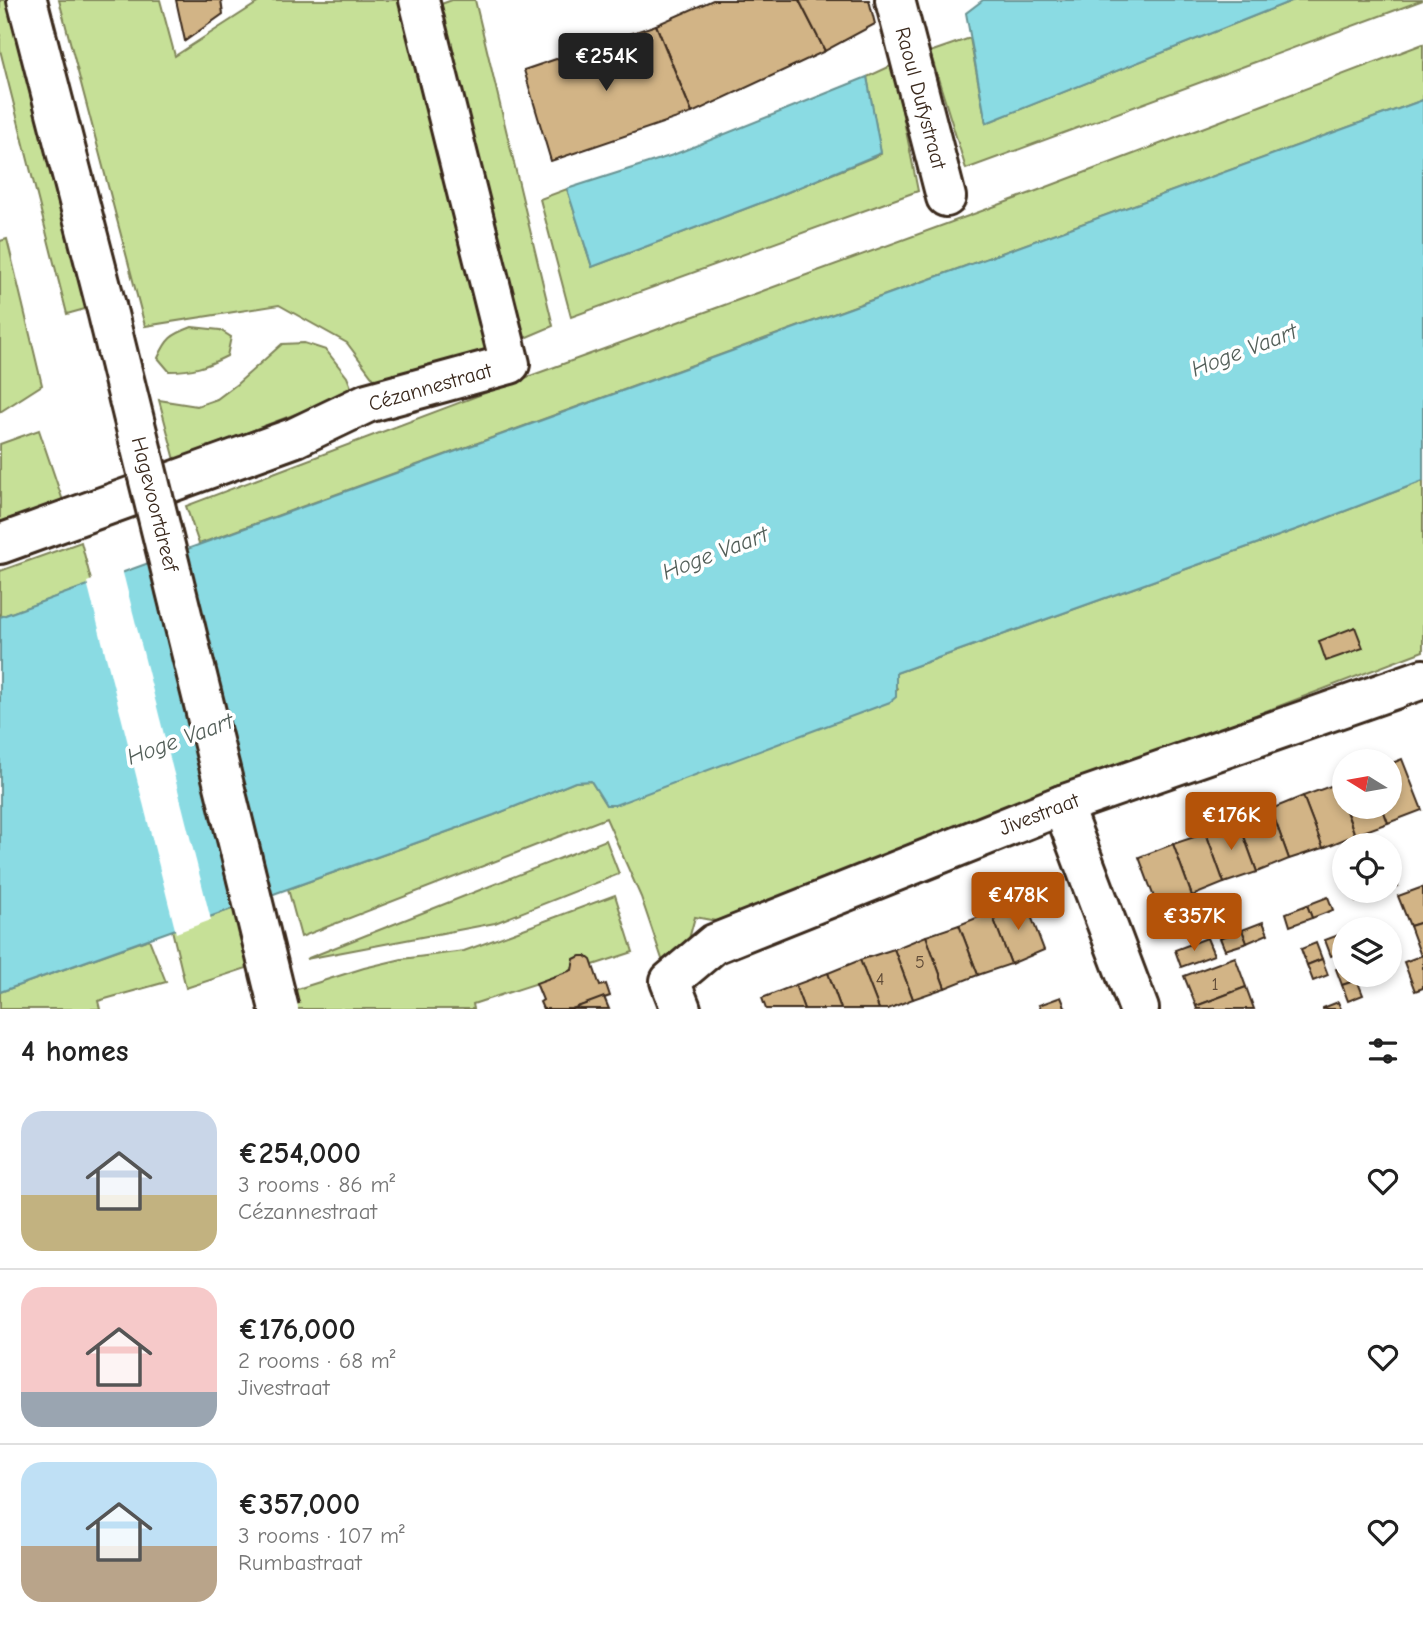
<!DOCTYPE html>
<meta charset="utf-8">
<style>
:root{--surface:#fff;--page:#f6f6f6;--text:#222;--muted:#767676;--line:#e0e0e0;--accent:#b45309}
body{margin:0;font-family:"Comic Neue",sans-serif;background:var(--page);color:var(--text);height:100vh;display:flex;flex-direction:column;font-size:26px;white-space:nowrap}
*{box-sizing:border-box;margin:0}
p{font-size:23px;color:var(--muted)}
.icon{flex:none;width:38px;height:38px;fill:none;stroke:currentColor;stroke-width:2;stroke-linecap:round;stroke-linejoin:round}
.map{position:relative;height:1009px;overflow:hidden}
.panel{display:flex;flex-direction:column;background:var(--surface);flex:1}
.panel>*{flex:none}
.needle{width:46px;rotate:281deg}
.tools{position:absolute;left:1332px;top:749px;display:grid;gap:14px}
.tools a{display:grid;place-items:center;width:70px;height:70px;border-radius:50%;background:var(--surface);box-shadow:0 4px 10px #0003;font-size:35px}
.price{position:absolute;translate:-50% -60px;padding:0 16px;border-radius:7px;background:var(--accent);color:#fff;font-size:23px;line-height:46px;filter:drop-shadow(0 2px 4px #0008)}
.price::after{content:'';position:absolute;left:50%;top:42px;width:21px;height:16px;margin-left:-10px;background:inherit;clip-path:polygon(0 0,100% 0,50% 100%)}
.price.selected{background:#222;color:#fff}
ul{padding:0;list-style:none}
li{display:flex;align-items:center;gap:21px;height:175px;padding:0 21px}
li+li{border-top:2px solid var(--line)}
li span{display:grid;place-items:center;flex:none;width:196px;height:140px;border-radius:21px;color:#555}
li>.icon{margin-inline-start:auto}
span .icon{width:84px;height:84px;fill:#fffc;stroke-width:1}
li b{font-size:30px}
h2{display:flex;justify-content:space-between;align-items:center;height:84px;padding:0 21px;font-size:30px}
.map>svg:first-child{display:block}
.green{fill:#c6e097;stroke:#80855a;stroke-width:2}
.water{fill:#8adbe3;stroke:#6a9494;stroke-width:2}
.pier{fill:#fff}
.building{fill:#d2b486;stroke:#3b2a1e;stroke-width:2}
.lines{fill:none;stroke-linecap:round;stroke-linejoin:round}
.street-casing{stroke:#3b2a1e;stroke-width:44}
.secondary-casing{stroke:#3b2a1e;stroke-width:44}
.street{stroke:#fff;stroke-width:38}
.secondary{stroke:#fff;stroke-width:38}
.secondary-bridge-casing{stroke:#3b2a1e;stroke-width:44;stroke-linecap:butt}
.secondary-bridge{stroke:#fff;stroke-width:38}
.labels{text-anchor:middle;dominant-baseline:central;stroke-width:7;stroke-linejoin:round;paint-order:stroke}
.number-label{font-size:18px;fill:#614c38}
.street-label{font-size:21px;fill:#3b2a1e;stroke:#fff}
.water-label{font-size:23px;font-style:italic;fill:#535f59;stroke:#fff}
</style>
<div class="map">
<svg width="1423" height="1009" viewBox="0 0 1423 1009">
<rect width="100%" height="100%" fill="#fff"/>
<filter id="ink" filterUnits="userSpaceOnUse"><feTurbulence type="fractalNoise" baseFrequency=".0143" numOctaves="2"/><feDisplacementMap in="SourceGraphic" scale="14" xChannelSelector="R" yChannelSelector="G"/><feConvolveMatrix kernelMatrix="1 2 1 2 8 2 1 2 1" color-interpolation-filters="sRGB"/></filter>
<g filter="url(#ink)">
<!-- green -->
<g class="green">
<polygon points="0,0 16,0 92,307 67,314 0,50"/>
<polygon points="59,0 160,0 175,56 262,0 407,0 495,350 377,383 347,343 279,305 145,326"/>
<polygon points="452,0 475,0 553,326 515,342 436,6"/>
<polygon points="1294,0 1423,0 966,169 930,52 970,38 986,123"/>
<polygon points="1423,44 1423,100 199,544 186,506 530,376 1031,193"/>
<polygon points="893,65 918,191 571,317 540,199 567,189 592,267 771,199 881,154 867,77"/>
<polygon points="7,239 42,385 0,412 0,241"/>
<path d="M 192,327 L 220,330 L 231,337 L 227,356 C 205,367 194,371 169,371 L 158,358 C 167,338 171,335 192,327 Z"/>
<polygon points="304,343 326,350 347,377 353,392 175,460 159,400 197,406 217,399 237,384 282,344"/>
<polygon points="39,430 64,504 0,529 0,444"/>
<polygon points="1423,481 1423,651 716,921 695,917 686,950 672,965 663,962 641,897 606,818 301,937 288,889 494,815 575,782 591,781 606,805 897,689 894,681 896,673 1309,525"/>
<polygon points="81,542 92,584 0,617 0,571"/>
<polygon points="606,840 619,874 495,923 306,959"/>
<polygon points="615,895 633,952 473,1004 474,1009 293,1009 288,992 364,968 402,959 464,951"/>
<polygon points="266,897 280,957 186,988 172,930"/>
<polygon points="149,939 166,982 98,1001 100,1009 0,1009 0,992"/>
</g>
<!-- water -->
<g class="water">
<polygon points="983,0 1294,0 986,123 966,13"/>
<polygon points="867,77 881,153 771,199 592,267 567,189 673,155"/>
<polygon points="1423,100 1423,481 1309,525 896,673 896,697 890,702 615,805 606,805 591,781 575,782 494,815 0,992 0,617"/>
</g>
<!-- pier -->
<polygon class="pier" points="122,569 211,920 176,933 87,582"/>
<!-- building -->
<g class="building">
<polygon points="176,0 221,0 223,14 185,41"/>
<polygon points="713,0 799,0 825,51 692,113 656,25"/>
<polygon points="799,0 869,0 875,24 825,51"/>
<polygon points="656,25 692,113 551,161 524,70"/>
<polygon points="1355,627 1363,648 1326,661 1319,641"/>
<polygon points="1402,759 1422,810 1388,823 1382,807 1390,807 1390,764"/>
<polygon points="1344,781 1344,805 1336,784"/>
<polygon points="1336,784 1355,835 1323,848 1303,796"/>
<polygon points="1303,796 1323,848 1289,859 1271,809"/>
<polygon points="1345,807 1382,807 1388,823 1355,835"/>
<polygon points="1271,809 1289,859 1257,872 1238,820"/>
<polygon points="1238,820 1257,872 1224,883 1206,833"/>
<polygon points="1206,833 1224,883 1192,896 1173,844"/>
<polygon points="1173,844 1192,896 1158,908 1139,857"/>
<polygon points="1393,873 1398,886 1390,889 1390,874"/>
<polygon points="1423,887 1423,922 1410,926 1398,896"/>
<polygon points="1351,891 1376,891 1377,894 1356,902"/>
<polygon points="1328,897 1333,910 1312,918 1307,905"/>
<polygon points="1025,900 1044,950 1011,964 991,912"/>
<polygon points="1307,905 1312,918 1290,926 1286,913"/>
<polygon points="991,912 1011,964 978,975 959,925"/>
<polygon points="1263,922 1268,934 1247,943 1242,930"/>
<polygon points="1423,922 1423,955 1421,956 1410,926"/>
<polygon points="959,925 978,975 945,988 926,936"/>
<polygon points="1242,930 1247,943 1225,950 1220,938"/>
<polygon points="1341,934 1344,951 1331,956 1325,940"/>
<polygon points="926,936 945,988 913,999 894,949"/>
<polygon points="1207,938 1214,955 1181,967 1175,950"/>
<polygon points="1316,943 1322,959 1307,965 1301,949"/>
<polygon points="894,949 913,999 888,1009 879,1009 860,960"/>
<polygon points="1423,955 1423,988 1415,991 1404,962"/>
<polygon points="580,956 586,956 591,960 600,986 606,984 610,996 572,1009 543,1009 540,1002 543,1000 536,983 572,970 574,959"/>
<polygon points="1235,957 1246,987 1196,1006 1184,976"/>
<polygon points="1322,959 1328,975 1313,981 1307,965"/>
<polygon points="860,960 879,1009 841,1009 828,973"/>
<polygon points="1344,966 1344,975 1356,975 1357,980 1342,985 1336,969"/>
<polygon points="828,973 841,1009 804,1009 795,985"/>
<polygon points="1357,980 1363,995 1348,1001 1342,985"/>
<polygon points="795,985 804,1009 766,1009 762,998"/>
<polygon points="1246,987 1254,1009 1197,1009 1196,1006"/>
<polygon points="604,997 609,1009 572,1009"/>
<polygon points="1061,997 1066,1009 1041,1009 1039,1005"/>
<polygon points="1338,1002 1341,1009 1323,1009 1323,1008"/>
</g>
<g class="lines">
<!-- street casing -->
<g class="street-casing">
<g id="street">
<polyline points="895,0 946,197"/>
<polyline points="0,544 296,437 367,403 510,364 419,0"/>
<polyline points="1062,805 1139,1009"/>
<polyline points="681,1009 670,981 714,944 1062,805 1423,679"/>
</g>
</g>
<!-- secondary casing -->
<g class="secondary-casing">
<polyline id="secondary" points="27,0 106,306"/>
</g>
<!-- street -->
<use href="#street" class="street"/>
<!-- secondary -->
<use href="#secondary" class="secondary"/>
<!-- secondary-bridge casing -->
<g class="secondary-bridge-casing">
<polyline id="secondary-bridge" points="106,306 279,1009"/>
</g>
<!-- secondary-bridge -->
<use href="#secondary-bridge" class="secondary-bridge"/>
</g>
</g>
<g class="labels">
<!-- number labels -->
<g class="number-label">
<text x="920" y="962">5</text>
<text x="880" y="979">4</text>
<text x="1215" y="984">1</text>
</g>
<!-- street labels -->
<g class="street-label">
<text transform="translate(921 98) rotate(75)">Raoul Dufystraat</text>
<text transform="translate(430 387) rotate(-16)">Cézannestraat</text>
<text transform="translate(155 504) rotate(76)">Hagevoortdreef</text>
<text transform="translate(1039 814) rotate(-21)">Jivestraat</text>
</g>
<!-- water labels -->
<g class="water-label">
<text transform="translate(1244 350) rotate(-21)">Hoge Vaart</text>
<text transform="translate(715 553) rotate(-21)">Hoge Vaart</text>
<text transform="translate(180 739) rotate(-20)">Hoge Vaart</text>
</g>
</g>
</svg>
<div class="tools">
<a><svg class="needle" viewBox="-14 -14 28 28"><path d="M0-13l5 13h-10z" fill="#e53935"/><path d="M0 13l5-13h-10z" fill="#767676"/></svg></a>
<a><svg class="icon" aria-label="locate" viewBox="0 0 24 24"><circle cx="12" cy="12" r="6"/><path d="M12 2v4M12 18v4M2 12h4M18 12h4"/></svg></a>
<a><svg class="icon" aria-label="layers" viewBox="0 0 24 24"><path d="M12 4l9 5-9 5-9-5zM3 14l9 5 9-5"/></svg></a>
</div>
<b class="price selected" style="left:606px;top:93px">€254K</b>
<b class="price" style="left:1231px;top:852px">€176K</b>
<b class="price" style="left:1018px;top:932px">€478K</b>
<b class="price" style="left:1194px;top:953px">€357K</b>
</div>
<section class="panel">
<h2>4 homes<svg class="icon" aria-label="filters" viewBox="0 0 24 24"><path d="M4 7h16M4 17h16"/><circle cx="9" cy="7" r="2"/><circle cx="15" cy="17" r="2"/></svg></h2>
<ul>
<li><span style="background:linear-gradient(#c9d6e8 60%,#c2b280 0)"><svg class="icon" aria-label="home" viewBox="0 0 24 24"><path d="M3 11l9-7 9 7M6 9v11h12V9"/></svg></span><div><b>€254,000</b><p>3 rooms · 86 m²</p><p>Cézannestraat</p></div><svg class="icon" aria-label="heart" viewBox="0 0 24 24"><path d="M12 20l-8-8c-3-5 5-10 8-4 3-6 11-1 8 4z"/></svg></li>
<li><span style="background:linear-gradient(#f6c9c9 75%,#9aa5b1 0)"><svg class="icon" aria-label="home" viewBox="0 0 24 24"><path d="M3 11l9-7 9 7M6 9v11h12V9"/></svg></span><div><b>€176,000</b><p>2 rooms · 68 m²</p><p>Jivestraat</p></div><svg class="icon" aria-label="heart" viewBox="0 0 24 24"><path d="M12 20l-8-8c-3-5 5-10 8-4 3-6 11-1 8 4z"/></svg></li>
<li><span style="background:linear-gradient(#bfe0f5 60%,#b9a48a 0)"><svg class="icon" aria-label="home" viewBox="0 0 24 24"><path d="M3 11l9-7 9 7M6 9v11h12V9"/></svg></span><div><b>€357,000</b><p>3 rooms · 107 m²</p><p>Rumbastraat</p></div><svg class="icon" aria-label="heart" viewBox="0 0 24 24"><path d="M12 20l-8-8c-3-5 5-10 8-4 3-6 11-1 8 4z"/></svg></li>
</ul>
</section>
